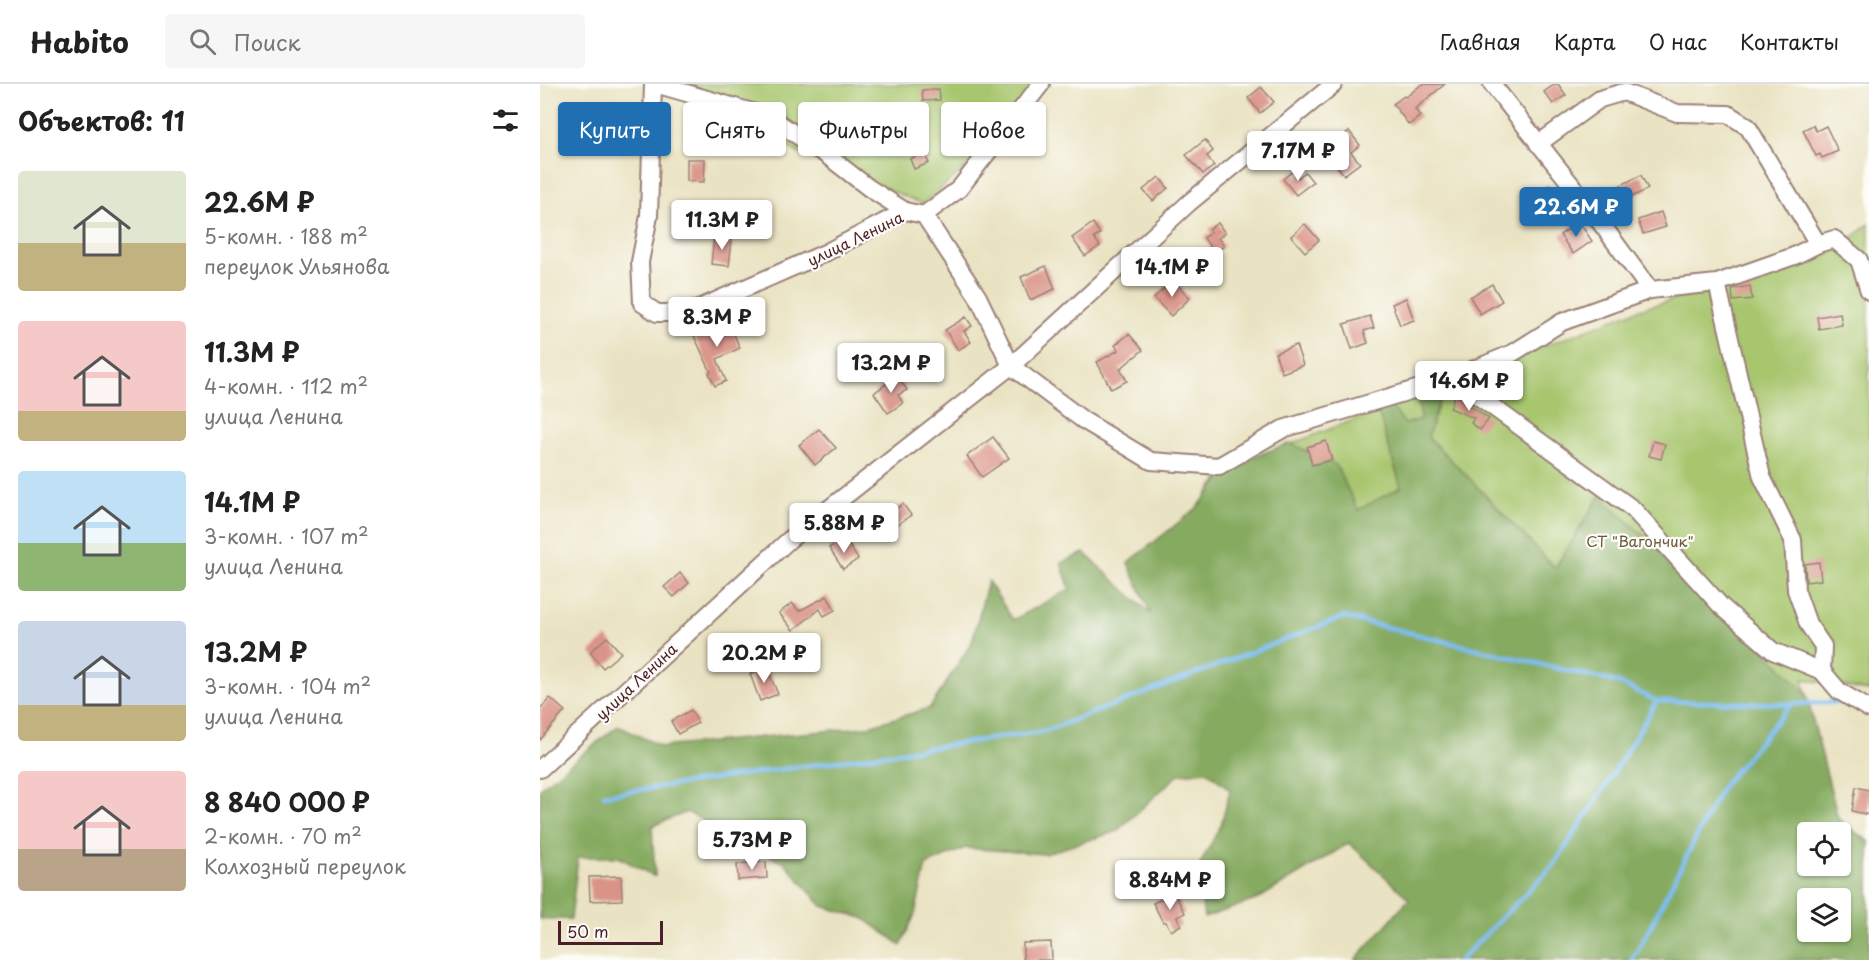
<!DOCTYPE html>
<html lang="ru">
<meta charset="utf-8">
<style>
:root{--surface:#fff;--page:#f6f6f6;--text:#222;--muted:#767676;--line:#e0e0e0;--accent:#1f6fb2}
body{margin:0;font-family:"Playpen Sans",sans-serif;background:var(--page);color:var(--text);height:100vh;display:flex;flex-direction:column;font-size:22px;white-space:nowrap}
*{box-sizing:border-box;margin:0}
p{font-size:20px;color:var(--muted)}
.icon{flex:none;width:33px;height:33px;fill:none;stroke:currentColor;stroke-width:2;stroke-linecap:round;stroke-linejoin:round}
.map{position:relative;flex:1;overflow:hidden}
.panel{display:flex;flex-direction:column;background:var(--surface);width:540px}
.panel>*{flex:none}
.banner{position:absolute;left:18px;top:18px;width:570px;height:54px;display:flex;gap:12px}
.buttons{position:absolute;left:1257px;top:738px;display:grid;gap:12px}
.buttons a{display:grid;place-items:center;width:54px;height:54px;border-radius:6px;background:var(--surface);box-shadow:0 2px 4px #0004;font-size:30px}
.scale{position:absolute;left:18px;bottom:15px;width:105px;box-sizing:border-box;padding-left:6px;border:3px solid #4a1f2b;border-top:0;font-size:16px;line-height:21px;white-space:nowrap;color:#4a1f2b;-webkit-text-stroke:4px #fdfcf7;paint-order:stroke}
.price{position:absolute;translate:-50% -51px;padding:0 14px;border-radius:6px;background:#fff;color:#222;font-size:20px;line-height:39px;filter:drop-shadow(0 2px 3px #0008)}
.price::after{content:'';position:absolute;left:50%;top:36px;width:18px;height:14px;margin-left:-9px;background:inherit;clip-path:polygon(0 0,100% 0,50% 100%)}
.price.selected{background:var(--accent);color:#fff}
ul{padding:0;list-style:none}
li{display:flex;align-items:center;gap:18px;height:150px;padding:0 18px}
li span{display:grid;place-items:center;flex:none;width:168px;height:120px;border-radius:6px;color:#555}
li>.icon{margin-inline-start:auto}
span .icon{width:72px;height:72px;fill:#fffc;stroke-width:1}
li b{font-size:26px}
h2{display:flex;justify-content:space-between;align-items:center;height:72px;padding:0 18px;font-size:26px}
.pill{padding:0 21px;border-radius:6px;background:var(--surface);box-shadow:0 2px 4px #0004;font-size:21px;line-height:54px}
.pill.selected{background:var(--accent);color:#fff}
header{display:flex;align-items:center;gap:36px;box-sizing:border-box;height:84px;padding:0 30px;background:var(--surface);border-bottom:2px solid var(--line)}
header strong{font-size:28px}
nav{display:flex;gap:33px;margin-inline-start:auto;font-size:21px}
.search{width:420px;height:54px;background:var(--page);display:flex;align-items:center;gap:15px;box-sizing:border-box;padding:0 21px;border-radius:6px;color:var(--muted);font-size:22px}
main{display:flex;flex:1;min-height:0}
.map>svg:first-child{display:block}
.green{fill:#a8c66e;stroke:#79724c;stroke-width:1.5;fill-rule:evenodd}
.forest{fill:#86ab61;stroke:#686546;stroke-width:1.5;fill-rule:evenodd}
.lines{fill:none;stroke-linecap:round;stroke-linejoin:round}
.stream{stroke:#7ebef3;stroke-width:4.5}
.building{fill:#da9387}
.minor-casing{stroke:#9a8177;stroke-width:20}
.minor{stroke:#fff;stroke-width:16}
.labels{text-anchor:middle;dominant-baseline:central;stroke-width:4.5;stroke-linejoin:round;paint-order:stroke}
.street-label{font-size:15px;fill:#4a1f2b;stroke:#fdfcf7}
.park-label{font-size:15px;fill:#6b5942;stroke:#fdfcf7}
</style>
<header>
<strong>Habito</strong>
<div class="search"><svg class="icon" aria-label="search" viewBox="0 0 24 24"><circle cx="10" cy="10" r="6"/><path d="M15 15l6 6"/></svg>Поиск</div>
<nav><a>Главная</a><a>Карта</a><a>О нас</a><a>Контакты</a></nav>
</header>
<main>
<section class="panel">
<h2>Объектов: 11<svg class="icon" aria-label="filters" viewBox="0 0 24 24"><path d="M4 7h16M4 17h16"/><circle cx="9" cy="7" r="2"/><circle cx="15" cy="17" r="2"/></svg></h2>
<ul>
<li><span style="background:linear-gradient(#dfe7d0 60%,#c2b280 0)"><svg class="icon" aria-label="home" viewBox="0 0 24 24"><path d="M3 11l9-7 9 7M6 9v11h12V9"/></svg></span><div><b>22.6M ₽</b><p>5-комн. · 188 m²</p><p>переулок Ульянова</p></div></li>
<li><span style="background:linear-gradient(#f6c9c9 75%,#c2b280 0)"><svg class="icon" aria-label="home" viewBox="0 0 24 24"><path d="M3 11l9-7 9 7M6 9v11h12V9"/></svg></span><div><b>11.3M ₽</b><p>4-комн. · 112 m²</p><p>улица Ленина</p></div></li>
<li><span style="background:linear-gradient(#bfe0f5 60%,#8fb573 0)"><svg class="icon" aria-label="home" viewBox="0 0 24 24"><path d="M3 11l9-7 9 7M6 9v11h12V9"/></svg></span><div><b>14.1M ₽</b><p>3-комн. · 107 m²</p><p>улица Ленина</p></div></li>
<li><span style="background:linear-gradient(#c9d6e8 70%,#c2b280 0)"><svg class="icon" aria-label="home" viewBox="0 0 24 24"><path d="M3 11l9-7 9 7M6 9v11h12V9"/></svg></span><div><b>13.2M ₽</b><p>3-комн. · 104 m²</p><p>улица Ленина</p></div></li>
<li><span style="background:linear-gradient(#f6c9c9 65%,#b9a48a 0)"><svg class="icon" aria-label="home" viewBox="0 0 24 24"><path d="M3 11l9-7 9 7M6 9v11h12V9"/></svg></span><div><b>8 840 000 ₽</b><p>2-комн. · 70 m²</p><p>Колхозный переулок</p></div></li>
</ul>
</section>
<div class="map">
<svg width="1329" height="876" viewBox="0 0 1329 876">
<rect width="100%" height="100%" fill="#fdfcf7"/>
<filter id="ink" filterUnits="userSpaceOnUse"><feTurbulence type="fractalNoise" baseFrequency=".0167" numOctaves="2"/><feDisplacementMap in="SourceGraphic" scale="12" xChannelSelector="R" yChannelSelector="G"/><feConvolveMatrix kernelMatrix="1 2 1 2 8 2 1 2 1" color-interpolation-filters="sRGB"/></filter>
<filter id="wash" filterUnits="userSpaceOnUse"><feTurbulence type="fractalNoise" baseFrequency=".008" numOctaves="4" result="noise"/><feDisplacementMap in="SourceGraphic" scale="24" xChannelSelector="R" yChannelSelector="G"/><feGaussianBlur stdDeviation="1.35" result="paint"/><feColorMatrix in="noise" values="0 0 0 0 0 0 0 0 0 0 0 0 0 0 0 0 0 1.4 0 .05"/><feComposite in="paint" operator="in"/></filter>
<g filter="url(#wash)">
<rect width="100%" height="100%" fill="#eae3c3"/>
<!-- green -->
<g class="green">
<polygon points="151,0 499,0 444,68 383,120 258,69"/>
<path d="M 1329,140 L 1329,607 L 1263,595 L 1294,736 L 1329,757 L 1329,876 L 1059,876 L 614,487 L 684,386 L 1100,225 L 1277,175 L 1313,153 ZM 1268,748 L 1300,748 L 1300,782 L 1268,782 ZM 1268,814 L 1300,814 L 1300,848 L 1268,848 Z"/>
</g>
<!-- forest -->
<path class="forest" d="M 906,296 L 888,353 L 928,393 L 1015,484 L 1060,412 L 1181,522 L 1266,609 L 1298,734 L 1329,759 L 1329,876 L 815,876 L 869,815 L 809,759 L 718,815 L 664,834 L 658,784 L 681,741 L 690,706 L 667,687 L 639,690 L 577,747 L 505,770 L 425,764 L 386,781 L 375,830 L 361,861 L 323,834 L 282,822 L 246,780 L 147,728 L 112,742 L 115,793 L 79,773 L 38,773 L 31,835 L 0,835 L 0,704 L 78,642 L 122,663 L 325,643 L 390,624 L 432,558 L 448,497 L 473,536 L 530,505 L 521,479 L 544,469 L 611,530 L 588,479 L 658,423 L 682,393 L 708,375 L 750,359 L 796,381 L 818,426 L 861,403 L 836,321 L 848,318 L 865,340 L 881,335 L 877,308 ZM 1268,748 L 1300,748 L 1300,782 L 1268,782 ZM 1268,814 L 1300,814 L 1300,848 L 1268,848 Z"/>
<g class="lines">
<!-- stream -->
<g class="stream">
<polyline points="64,711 505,647 804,533 1079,599 1117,617 1251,620 1305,618"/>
<polyline points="920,876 1014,781 1065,703 1117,617"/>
<polyline points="1092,876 1107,849 1182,703 1251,620"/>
</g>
</g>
<g id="blocks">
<!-- building -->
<g class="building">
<polygon points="882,0 905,0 875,25 880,32 869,41 853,20 864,12 866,13"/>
<polygon points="1015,0 1018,0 1026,11 1013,20 1004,8"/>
<polygon points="721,3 734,18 720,29 708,14"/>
<polygon points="399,5 400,16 383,17 382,6"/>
<polygon points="270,24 281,28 280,33 312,43 306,62 292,58 294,51 265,40"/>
<polygon points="1273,41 1276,47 1286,42 1298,67 1282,74 1280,70 1276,72 1263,46"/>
<polygon points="809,47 820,61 811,68 820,79 804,91 785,66"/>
<polygon points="665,56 673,67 667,72 674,82 663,90 646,71"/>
<polygon points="384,69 389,79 374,85 370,75"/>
<polygon points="147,75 165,75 164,98 147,97"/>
<polygon points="753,87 758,94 765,88 773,98 756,111 743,95"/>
<polygon points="1101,91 1108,105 1082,118 1075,104"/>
<polygon points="619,93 628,104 613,117 603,106"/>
<polygon points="1009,101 1024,120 1011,131 996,112"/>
<polygon points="1121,128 1126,143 1103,150 1098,136"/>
<polygon points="1039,138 1052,157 1033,170 1020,151"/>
<polygon points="553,139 560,150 554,154 560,162 545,172 532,154"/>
<polygon points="678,139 685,149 678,154 684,162 674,169 664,154 671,148 669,145"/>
<polygon points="765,140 779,156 765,168 751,152"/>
<polygon points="174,153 192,155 189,182 171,180"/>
<polygon points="506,182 515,205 490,216 481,193"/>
<polygon points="633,196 650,214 631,232 614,214"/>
<polygon points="952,200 962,217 940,230 930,213"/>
<polygon points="1210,202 1212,215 1193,217 1192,205"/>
<polygon points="866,214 874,236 860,241 852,220"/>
<polygon points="1300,229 1302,241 1279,245 1277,233"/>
<polygon points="830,232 834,244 824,247 828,259 812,265 804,240"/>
<polygon points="426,233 432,242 424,247 431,258 418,266 405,246"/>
<polygon points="188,237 200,264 177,275 186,297 175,302 169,289 171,288 154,252"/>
<polygon points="589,250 603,266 580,285 587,297 571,305 557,278 579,266 575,261"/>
<polygon points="756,261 763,281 742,289 735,269"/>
<polygon points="357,292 367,306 358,311 363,319 348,329 334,309"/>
<polygon points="915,311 922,314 925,318 949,335 940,346 931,339 934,334 910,324"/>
<polygon points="279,345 296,364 275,381 259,361"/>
<polygon points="453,353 469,374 442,393 427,372"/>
<polygon points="786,357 792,376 772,381 767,363"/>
<polygon points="1113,357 1125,360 1121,375 1109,372"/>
<polygon points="363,420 371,431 343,451 335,440"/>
<polygon points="304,454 318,475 303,485 289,464"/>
<polygon points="1279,478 1281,496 1266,498 1265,480"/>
<polygon points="140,489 149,499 134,513 124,503"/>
<polygon points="287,512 295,526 284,532 280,525 253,546 239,529 252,519 259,527"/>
<polygon points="67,553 81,569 63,584 50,568"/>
<polygon points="227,584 238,610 220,617 210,590"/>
<polygon points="10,614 25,627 0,656 0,625"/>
<polygon points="151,626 158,639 138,650 131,637"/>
<polygon points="1316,703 1329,706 1329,731 1312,727"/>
<polygon points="226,778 227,794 198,796 197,780"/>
<polygon points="81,792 82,816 50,817 49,793"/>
<polygon points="634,809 645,829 637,833 641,841 631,847 626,838 623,838 613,819"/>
<polygon points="511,858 512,876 483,876 483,859"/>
</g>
</g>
</g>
<g filter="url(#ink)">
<use href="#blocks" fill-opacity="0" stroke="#9a8177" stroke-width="1.5"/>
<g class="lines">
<!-- minor casing -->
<g class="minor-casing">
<g id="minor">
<polyline points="113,0 109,132 100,178 102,219 117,229 148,229 285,169 365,127 384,131 438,213 471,282 543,336 611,377 679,382 743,345 913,294 973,269 1022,238 1110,206 1177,199 1254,172 1278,160 1294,155 1319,176 1329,207"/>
<polyline points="115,0 230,33 289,73 329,104 365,127"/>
<polyline points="952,0 1052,127 1110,206"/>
<polyline points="998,60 1060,15 1084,8 1137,29 1188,30 1208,43 1278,160"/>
<polyline points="384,131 419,105 501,0"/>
<polyline points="1177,199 1222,393 1253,456 1256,506 1268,540 1283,562 1282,587"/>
<polyline points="913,294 1093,425 1181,522 1233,567 1282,587 1299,607 1329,625"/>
<polyline points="0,685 249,456 471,282 650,118 794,0"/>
</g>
</g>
<!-- minor -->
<use href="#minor" class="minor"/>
</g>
</g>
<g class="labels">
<!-- street labels -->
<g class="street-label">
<text transform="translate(315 154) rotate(-26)">улица Ленина</text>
<text transform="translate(96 597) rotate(-43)">улица Ленина</text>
</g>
<!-- park labels -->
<g class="park-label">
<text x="1100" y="456">СТ "Вагончик"</text>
</g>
</g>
</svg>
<div class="buttons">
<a><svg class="icon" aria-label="locate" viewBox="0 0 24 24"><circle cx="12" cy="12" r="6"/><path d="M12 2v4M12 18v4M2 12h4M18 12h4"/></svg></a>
<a><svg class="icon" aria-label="layers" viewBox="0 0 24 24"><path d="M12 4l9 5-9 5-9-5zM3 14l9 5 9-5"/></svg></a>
</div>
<div class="scale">50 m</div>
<b class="price" style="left:758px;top:98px">7.17M ₽</b>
<b class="price selected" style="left:1036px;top:154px">22.6M ₽</b>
<b class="price" style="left:182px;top:167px">11.3M ₽</b>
<b class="price" style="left:632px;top:214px">14.1M ₽</b>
<b class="price" style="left:177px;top:264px">8.3M ₽</b>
<b class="price" style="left:351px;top:310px">13.2M ₽</b>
<b class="price" style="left:929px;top:328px">14.6M ₽</b>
<b class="price" style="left:304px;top:470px">5.88M ₽</b>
<b class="price" style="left:224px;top:600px">20.2M ₽</b>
<b class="price" style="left:212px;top:787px">5.73M ₽</b>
<b class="price" style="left:630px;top:827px">8.84M ₽</b>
<div class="banner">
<a class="pill selected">Купить</a>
<a class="pill">Снять</a>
<a class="pill">Фильтры</a>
<a class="pill">Новое</a>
</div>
</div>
</main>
